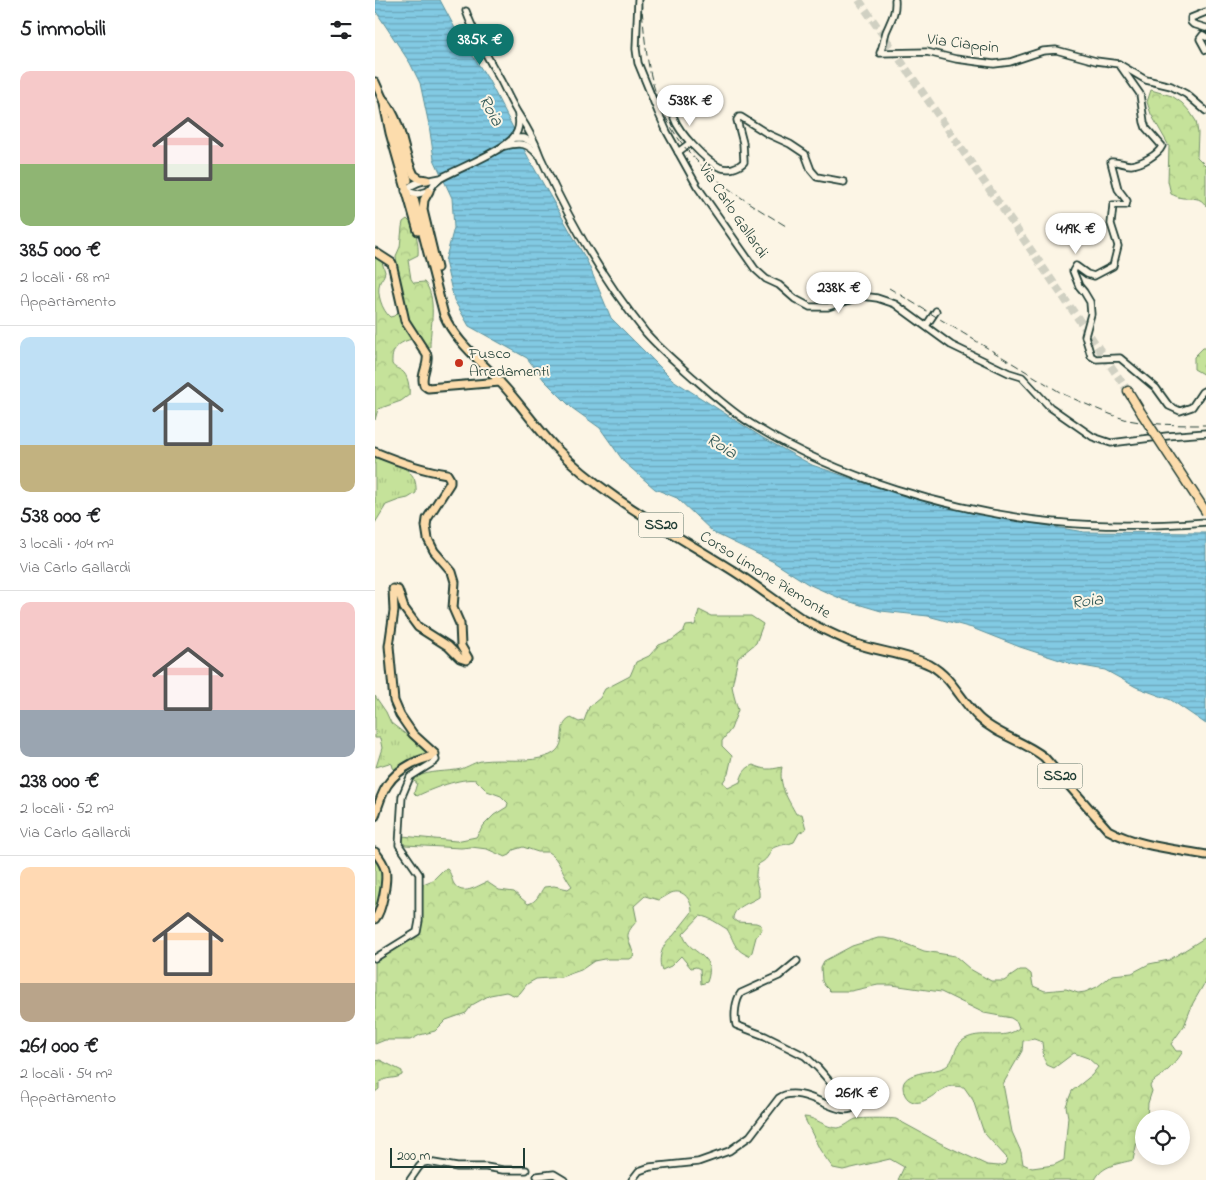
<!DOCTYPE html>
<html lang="it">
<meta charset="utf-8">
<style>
:root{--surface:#fff;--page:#f6f6f6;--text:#202124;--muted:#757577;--line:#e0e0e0;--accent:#0f766e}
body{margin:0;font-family:"Indie Flower",sans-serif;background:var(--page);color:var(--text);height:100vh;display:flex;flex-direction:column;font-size:19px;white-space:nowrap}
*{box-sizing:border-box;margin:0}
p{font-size:16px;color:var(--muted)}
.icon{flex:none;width:28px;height:28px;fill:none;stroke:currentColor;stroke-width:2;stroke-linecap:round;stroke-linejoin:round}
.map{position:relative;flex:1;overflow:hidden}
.drawer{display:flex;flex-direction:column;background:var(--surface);width:375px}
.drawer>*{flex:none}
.fabs{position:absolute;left:760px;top:1110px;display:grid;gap:10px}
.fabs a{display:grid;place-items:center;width:55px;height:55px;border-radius:50%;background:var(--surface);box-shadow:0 2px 8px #0003;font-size:25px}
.scale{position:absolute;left:15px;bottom:12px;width:135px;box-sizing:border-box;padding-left:5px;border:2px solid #1f3d34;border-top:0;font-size:14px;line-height:18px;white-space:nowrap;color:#1f3d34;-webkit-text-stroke:4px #fcf5e5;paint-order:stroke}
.price{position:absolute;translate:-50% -42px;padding:0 11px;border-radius:18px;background:#fff;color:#222;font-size:16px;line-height:32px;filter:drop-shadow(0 1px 2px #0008)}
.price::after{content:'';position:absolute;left:50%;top:30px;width:15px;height:11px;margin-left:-8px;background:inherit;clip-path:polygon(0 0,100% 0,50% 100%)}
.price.current{background:var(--accent);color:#fff}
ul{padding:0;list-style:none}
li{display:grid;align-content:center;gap:10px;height:265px;padding:0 20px}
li+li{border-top:1px solid var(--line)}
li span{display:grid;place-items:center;height:155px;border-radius:10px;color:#555}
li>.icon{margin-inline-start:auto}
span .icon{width:90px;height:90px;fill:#fffc;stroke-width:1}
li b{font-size:21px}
h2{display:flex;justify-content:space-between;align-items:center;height:60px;padding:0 20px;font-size:21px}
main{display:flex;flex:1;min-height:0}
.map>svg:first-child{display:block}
.grass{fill:url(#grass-tufts);stroke:#729067}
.forest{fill:url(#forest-crowns);stroke:#729067;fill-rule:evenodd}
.water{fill:url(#water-rules);stroke:#5a929d}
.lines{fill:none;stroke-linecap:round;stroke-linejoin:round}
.highway-tunnel{stroke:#d0d0c2;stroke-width:8;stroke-dasharray:8 4;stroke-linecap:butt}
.minor-casing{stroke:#1f3d34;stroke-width:9}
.major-casing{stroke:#1f3d34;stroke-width:11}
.highway-casing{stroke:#1f3d34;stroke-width:11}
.minor{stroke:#fcf5e5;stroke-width:5.5}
.major{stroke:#fcdcac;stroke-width:7}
.highway{stroke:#fcdcac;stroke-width:8}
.rail{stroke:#1f3d34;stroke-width:1;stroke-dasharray:8 4;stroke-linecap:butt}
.highway-bridge-casing{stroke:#1f3d34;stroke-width:11;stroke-linecap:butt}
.highway-bridge{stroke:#fcdcac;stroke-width:8}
.poi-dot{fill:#c8321e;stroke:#fcf5e5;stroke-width:2}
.labels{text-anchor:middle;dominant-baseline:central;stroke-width:4;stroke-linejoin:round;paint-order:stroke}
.shield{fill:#fcf5e5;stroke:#617469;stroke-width:1}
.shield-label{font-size:15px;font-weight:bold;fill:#1f3d34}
.street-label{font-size:16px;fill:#1f3d34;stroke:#fcf5e5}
.poi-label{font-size:16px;fill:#1f3d34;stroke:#fcf5e5;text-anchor:start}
.water-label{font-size:18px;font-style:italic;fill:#335957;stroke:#fcf5e5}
</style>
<main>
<section class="drawer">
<h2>5 immobili<svg class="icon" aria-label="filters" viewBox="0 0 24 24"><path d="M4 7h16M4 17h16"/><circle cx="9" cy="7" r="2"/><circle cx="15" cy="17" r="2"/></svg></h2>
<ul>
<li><span style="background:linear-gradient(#f6c9c9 60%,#8fb573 0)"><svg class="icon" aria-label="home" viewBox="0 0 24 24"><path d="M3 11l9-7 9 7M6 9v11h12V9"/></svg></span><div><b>385 000 €</b><p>2 locali · 68 m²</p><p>Appartamento</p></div></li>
<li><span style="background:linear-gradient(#bfe0f5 70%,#c2b280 0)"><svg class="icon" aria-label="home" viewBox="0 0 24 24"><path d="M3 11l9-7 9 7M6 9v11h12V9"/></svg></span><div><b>538 000 €</b><p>3 locali · 104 m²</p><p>Via Carlo Gallardi</p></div></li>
<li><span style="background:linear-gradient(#f6c9c9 70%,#9aa5b1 0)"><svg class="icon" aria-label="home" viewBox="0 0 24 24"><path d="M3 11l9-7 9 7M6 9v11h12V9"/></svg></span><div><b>238 000 €</b><p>2 locali · 52 m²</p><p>Via Carlo Gallardi</p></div></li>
<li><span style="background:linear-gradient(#ffd9b3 75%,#b9a48a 0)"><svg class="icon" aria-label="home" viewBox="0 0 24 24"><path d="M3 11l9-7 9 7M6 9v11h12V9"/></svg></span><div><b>261 000 €</b><p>2 locali · 54 m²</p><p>Appartamento</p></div></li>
</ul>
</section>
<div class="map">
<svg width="831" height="1180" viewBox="0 0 831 1180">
<defs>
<pattern id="grass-tufts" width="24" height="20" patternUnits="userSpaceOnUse" patternTransform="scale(1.25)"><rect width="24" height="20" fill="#c5e29a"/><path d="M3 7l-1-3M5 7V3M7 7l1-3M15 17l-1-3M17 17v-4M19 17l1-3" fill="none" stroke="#a9c385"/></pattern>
<pattern id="forest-crowns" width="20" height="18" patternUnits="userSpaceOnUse" patternTransform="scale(1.25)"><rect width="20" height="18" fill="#c5e29a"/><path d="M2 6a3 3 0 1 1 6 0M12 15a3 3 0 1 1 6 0" fill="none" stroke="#a9c385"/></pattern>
<pattern id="water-rules" width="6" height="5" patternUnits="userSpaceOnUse" patternTransform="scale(1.25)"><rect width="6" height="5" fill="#82cae3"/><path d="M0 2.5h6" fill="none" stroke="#6aa5b9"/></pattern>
</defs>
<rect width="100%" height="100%" fill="#fcf5e5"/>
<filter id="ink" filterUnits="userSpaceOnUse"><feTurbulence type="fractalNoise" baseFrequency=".02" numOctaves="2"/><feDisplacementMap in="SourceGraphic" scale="10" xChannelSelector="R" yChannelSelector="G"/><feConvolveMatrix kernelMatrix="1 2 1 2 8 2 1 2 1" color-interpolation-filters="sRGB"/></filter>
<g filter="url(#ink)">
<!-- grass -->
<g class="grass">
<path d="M 0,458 C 7,459 13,462 20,464 C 35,470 42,476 41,493 L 33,498 L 24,500 L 11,505 L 0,523 Z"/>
<polygon points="0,696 11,712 16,723 54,752 53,755 21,771 19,771 17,764 14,763 1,767 7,748 5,738 0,738"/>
<polygon points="0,856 9,869 4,906 0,915"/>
</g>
<!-- forest -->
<g class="forest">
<path d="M 776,90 L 797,96 L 807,103 L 815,112 L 821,121 L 823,133 L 822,157 L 831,166 L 831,206 C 825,196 818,199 808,198 C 804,198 799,195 796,194 L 793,181 L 794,146 L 776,114 L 772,102 Z"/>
<path d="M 32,219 C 41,226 44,245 43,255 L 33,260 L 36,279 L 39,283 L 49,282 C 63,296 55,329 55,347 L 51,349 L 42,338 C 26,341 16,346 17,364 C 20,369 23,368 27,371 C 33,375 35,388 34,395 L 26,401 L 3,409 L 0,420 L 0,256 L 7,262 L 10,272 C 9,277 7,278 5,282 C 1,293 7,310 15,317 L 19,316 L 26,309 L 21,256 L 25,247 L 27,227 L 28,222 Z"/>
<polygon points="828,348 831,348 831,376 819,369 819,357"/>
<path d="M 324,610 L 336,616 L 376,616 L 388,624 L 381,643 L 363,658 L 357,686 L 359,696 L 363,710 L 356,729 L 347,741 L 347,746 L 357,756 L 353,774 L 348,782 L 353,788 L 365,782 C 367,774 370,768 378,765 C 388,770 395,770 407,767 C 403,785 413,799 421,814 L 427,814 L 431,829 L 424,833 L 419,842 C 413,845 406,844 400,847 C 395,849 396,852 393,856 C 386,867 381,858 381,878 C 381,885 385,890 384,897 C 375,903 358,907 358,919 L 362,922 L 381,923 L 386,925 L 387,929 L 381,937 L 377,952 L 374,956 C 358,949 360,942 352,929 C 343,924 335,917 325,916 L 308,934 C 313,955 343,953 332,982 L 326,984 L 325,969 L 321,967 L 316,968 L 306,956 L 296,966 L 287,970 C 282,959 288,942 298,936 L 317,912 C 317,901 309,888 296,893 C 292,895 288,898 284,900 L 270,896 L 259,906 L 262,921 C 247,937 254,937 259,956 L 255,959 L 229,959 L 219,961 L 206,970 L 186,977 L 161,979 L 152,984 L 145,993 L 141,996 L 131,992 L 115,995 L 97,1005 L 91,1013 L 71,1020 L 60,1031 L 45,1035 L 35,1040 L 10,1040 L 0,1044 L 0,962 C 12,951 46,940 47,923 C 48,910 46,897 48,884 L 58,880 L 68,870 L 72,869 C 77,874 76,879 79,884 C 87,897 102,886 112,882 L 124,890 L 139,892 L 153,904 C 162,902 164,894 169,887 L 179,886 L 193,889 L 197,886 C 188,875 185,859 173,852 L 163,852 L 148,847 L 138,850 L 135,855 L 130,857 L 112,849 L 96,847 L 86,848 L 30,845 L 27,840 L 27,836 L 81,841 L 101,837 L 109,825 L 119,815 L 132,807 L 133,803 L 126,796 L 112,791 L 101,780 C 87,777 56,789 42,796 L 39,793 L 42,783 L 37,780 C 48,771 67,772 81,770 C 90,769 97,763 106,761 C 128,758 154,764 175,755 C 196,745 179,726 196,718 L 204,722 L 209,721 L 214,707 L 225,698 L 230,689 L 255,676 L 261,662 L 274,656 L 284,645 L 297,640 L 309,631 L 311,626 L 320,625 Z"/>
<path d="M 831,937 L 831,985 L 829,984 L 818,1003 L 809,1026 L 796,1044 L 801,1051 L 808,1051 C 803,1060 795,1069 787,1075 C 782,1079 778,1080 775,1086 L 777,1091 L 773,1103 L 772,1119 L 769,1119 L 769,1138 L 762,1142 L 758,1160 C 743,1164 727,1165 720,1180 L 523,1180 L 529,1167 L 515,1159 L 468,1170 L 458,1168 L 445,1150 L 429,1117 C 441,1117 450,1128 463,1128 C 470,1127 475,1121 481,1119 C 486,1118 516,1118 521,1119 L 565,1143 L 612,1165 L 624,1166 L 630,1164 L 632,1158 L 609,1133 L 598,1100 L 589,1087 C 584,1087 578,1085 573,1087 C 563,1090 550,1105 539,1102 C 535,1101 532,1099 530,1095 C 518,1068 563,1075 573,1065 C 582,1056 578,1044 592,1038 C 609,1030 629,1041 644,1028 L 642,1022 L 636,1018 L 609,1013 L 566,992 L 517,985 L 503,985 L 476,991 L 455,991 L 450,986 L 447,981 L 446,967 L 449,961 L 477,946 L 503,938 L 509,938 L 521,940 L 549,951 L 580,956 L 595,969 L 616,981 L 629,981 L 645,970 L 651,970 L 656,974 L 658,986 L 670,991 L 691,989 L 703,993 L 710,992 L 722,987 L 737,975 L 757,973 L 774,964 L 794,960 ZM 659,1039 L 667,1042 L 669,1059 L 672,1065 L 679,1068 L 699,1053 L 713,1058 L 723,1067 L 717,1075 L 697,1091 L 691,1106 L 693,1117 L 689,1160 L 679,1165 L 657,1168 L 648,1164 L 646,1152 L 637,1132 L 628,1084 L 647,1051 L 648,1041 Z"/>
<path d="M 5,1060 L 27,1071 L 27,1075 C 19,1080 11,1076 4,1083 L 4,1089 L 0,1092 L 0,1061 Z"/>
</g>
<!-- water -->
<polygon class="water" points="0,0 65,0 81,30 113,79 154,159 212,261 236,318 298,380 388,438 437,465 522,494 597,513 709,532 831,533 831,724 796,700 761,687 730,670 697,664 645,647 597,628 553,616 506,611 469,600 433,584 397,561 339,533 302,498 280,489 249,462 225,428 197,408 169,380 152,358 94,326 79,300 70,261 79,228 77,198 59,159 54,125 45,83 35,63 0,10"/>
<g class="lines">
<!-- highway-tunnel -->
<polyline class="highway-tunnel" points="484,0 753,391"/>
<!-- minor casing -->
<g class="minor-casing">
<g id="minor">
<polyline points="263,0 261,49 263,63 283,112 292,132 322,186 380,269 391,279 404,285 420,299 435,307 453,307 487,296 502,298 520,304 576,345 634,373 647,377 675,407 718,437 736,443 792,436 831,433"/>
<path d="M 520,0 C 521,13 516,20 511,32 C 509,39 508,46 505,53 L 552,52 L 581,59 L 619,64 L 635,62 L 668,51 L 681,50 L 721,61 L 744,64 L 771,80 L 796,86 L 811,94 L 831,111"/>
<path d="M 91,11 C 100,36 113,58 126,81 C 131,91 136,102 142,112 C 148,121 154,131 159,141 C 162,147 164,154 167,160 C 194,220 230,282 271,333 C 286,350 304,365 321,380 C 338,395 356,411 375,423 C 462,478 576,511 678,522 C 729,527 780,526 831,522"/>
<polyline points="831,12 816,18 816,22 818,24 831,28"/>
<polyline points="831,37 828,35 825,39 831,50"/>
<path d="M 744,64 L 765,94 L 769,122 L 771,128 L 787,146 C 783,155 766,164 756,165 C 749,165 743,161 736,162 L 743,189 L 752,201 L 751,205 L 738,205 L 736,224 L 743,246 L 738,266 L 719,276 L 712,274 L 701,266 L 698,271 L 704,286 L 709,292 L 715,302 L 716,314 L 710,336 L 716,356 L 721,359 L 745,358 L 781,388 L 794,406 L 805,411 L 817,407 L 827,392 L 831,390"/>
<path d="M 299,118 C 304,133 330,160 344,167 C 353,171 363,168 369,162 L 368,143 L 362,120 L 364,117 L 366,117 L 393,134 L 415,144 L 430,154 L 436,170 L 442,177 L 469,182"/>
<polyline points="138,138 149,138 160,144"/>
<path d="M 130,146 C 145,142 153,143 163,155"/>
<polyline points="303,152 315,143"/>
<path d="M 66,178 C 52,181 41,180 30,191 L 42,194 L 54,191 L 59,184 L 66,178 C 83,169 127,151 138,138 C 143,132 145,124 143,116"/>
<polyline points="551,326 561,311"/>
<polyline points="0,958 42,932 44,921 44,874 24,845 27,796 35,777 59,762 61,760 59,755"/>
<polyline points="162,1176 179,1174 189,1180"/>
<polyline points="35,1180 44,1167 48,1163 53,1162 82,1167 111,1167 128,1170 151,1170"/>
<path d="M 257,1180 L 264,1171 L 275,1167 L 323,1162 L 354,1151 L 375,1136 L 404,1098 C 427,1082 465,1120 479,1107 L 476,1100 L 462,1090 L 443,1068 L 430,1056 L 390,1036 L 361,1025 C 359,1016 360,1001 366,993 L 404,976 L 422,961"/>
</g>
</g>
<!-- major casing -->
<g class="major-casing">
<g id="major">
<polyline points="0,82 9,102"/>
<polyline points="8,99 15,133 43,231"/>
<path d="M 10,101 C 29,126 26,149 39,175 L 45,179 L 52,180"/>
<polyline points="17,121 33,180"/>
<polyline points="54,191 49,200 48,210 62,268"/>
<path d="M 39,199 L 69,315 C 80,341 106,361 125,382 C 144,402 160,426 179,446 C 229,498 297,532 357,570 C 381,585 403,603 426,618 C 440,626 456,633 471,640 C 497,652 529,652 555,665 C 577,677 586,701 604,718 C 622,735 649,741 669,757 L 733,830 C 762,846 799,849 831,855"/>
<path d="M 0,252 L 17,263 L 30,321 L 52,355 C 54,365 45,375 49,385 L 53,388 L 125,382"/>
<path d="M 0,452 C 24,462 46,470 72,474 L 75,479 L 75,483 L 52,519 L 51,526 L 53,539 L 59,551 L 77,572 L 80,582 L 78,608 L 85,624 L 86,646 L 93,658 L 91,660 L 85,658 L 73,646 L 43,627 L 29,608 L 23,590 L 18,589 L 19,611 L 14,646 L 19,701 L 25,715 L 38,734 L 60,754 C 54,758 45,760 38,763 C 13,776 7,791 0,816"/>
<path d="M 0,852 C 4,857 8,862 10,869 C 13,879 7,911 0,919"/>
</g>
</g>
<!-- highway casing -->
<g class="highway-casing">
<polyline id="highway" points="753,391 767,414"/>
</g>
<!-- minor -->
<use href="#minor" class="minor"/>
<!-- major -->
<use href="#major" class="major"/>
<!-- highway -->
<use href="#highway" class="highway"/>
<!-- rail -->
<g class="rail">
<path d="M 266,0 C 269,26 270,54 277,80 C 296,155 350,189 411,226"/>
<path d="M 514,288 L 688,394 C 709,403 731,414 753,420 C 779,425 805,425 831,425"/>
</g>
<!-- highway-bridge casing -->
<g class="highway-bridge-casing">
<polyline id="highway-bridge" points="767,414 831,512"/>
</g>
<!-- highway-bridge -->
<use href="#highway-bridge" class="highway-bridge"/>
</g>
</g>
<!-- markers -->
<circle class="poi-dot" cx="84" cy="363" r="5"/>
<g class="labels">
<!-- shield labels -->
<g class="shield">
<rect x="263.5" y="512.5" width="45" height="25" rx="4"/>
<rect x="662.5" y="763.5" width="45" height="25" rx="4"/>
</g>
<g class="shield-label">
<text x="286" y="525">SS20</text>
<text x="685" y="776">SS20</text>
</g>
<!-- street labels -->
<g class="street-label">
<text transform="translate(588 44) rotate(7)">Via Ciappin</text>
<text transform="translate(358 211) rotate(56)">Via Carlo Gallardi</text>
<text transform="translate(390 575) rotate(32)">Corso Limone Piemonte</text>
</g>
<!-- poi labels -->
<g class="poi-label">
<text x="94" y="354">Fusco<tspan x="94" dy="18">Arredamenti</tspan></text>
</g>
<!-- water labels -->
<g class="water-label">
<text transform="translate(115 111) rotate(61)">Roia</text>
<text transform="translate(346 447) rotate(32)">Roia</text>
<text transform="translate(712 602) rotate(-7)">Roia</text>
</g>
</g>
</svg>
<div class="fabs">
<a><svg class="icon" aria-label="locate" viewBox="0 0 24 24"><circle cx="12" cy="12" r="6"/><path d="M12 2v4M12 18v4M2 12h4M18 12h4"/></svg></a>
</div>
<div class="scale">200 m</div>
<b class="price current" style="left:105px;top:66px">385K €</b>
<b class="price" style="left:315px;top:127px">538K €</b>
<b class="price" style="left:701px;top:255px">419K €</b>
<b class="price" style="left:464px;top:314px">238K €</b>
<b class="price" style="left:482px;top:1119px">261K €</b>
</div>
</main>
